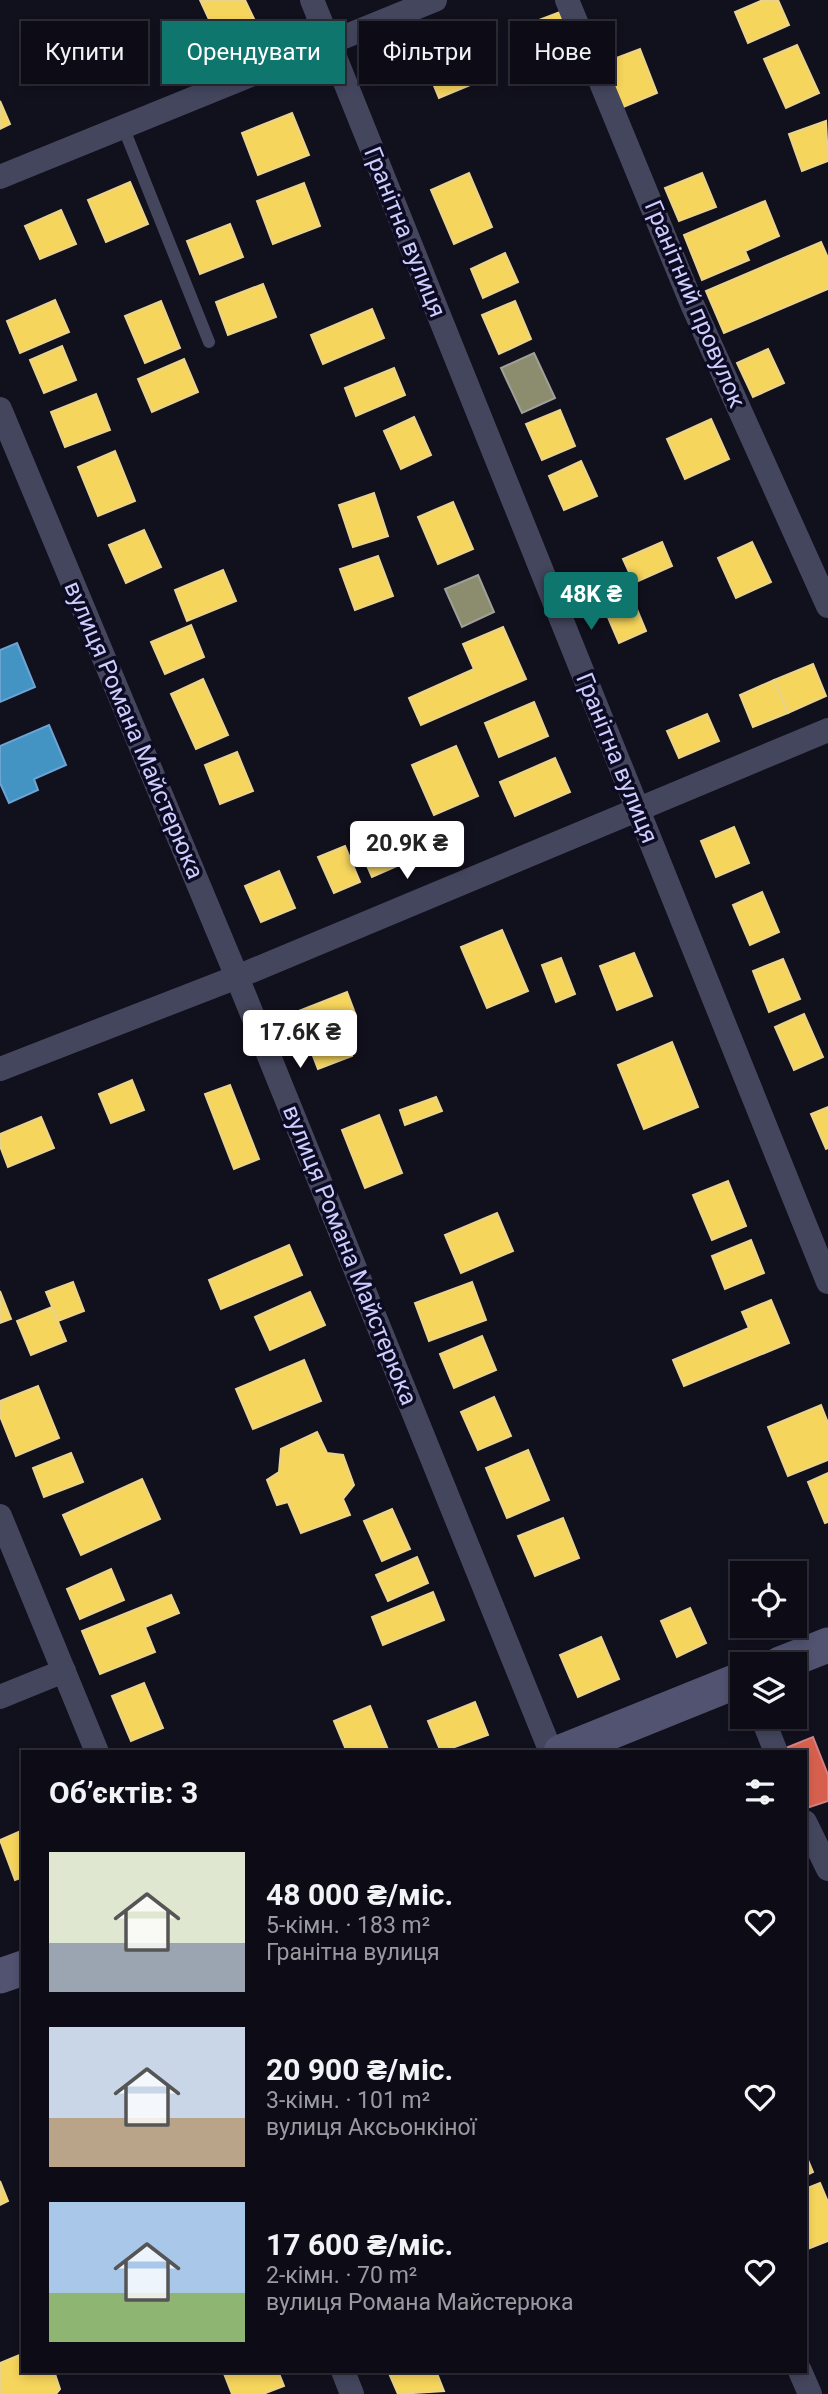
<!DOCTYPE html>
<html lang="uk">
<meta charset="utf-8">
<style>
:root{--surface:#0d0c16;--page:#16151f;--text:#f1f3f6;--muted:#9a9ba1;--line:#2d2c35;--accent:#0f766e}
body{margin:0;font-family:Roboto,sans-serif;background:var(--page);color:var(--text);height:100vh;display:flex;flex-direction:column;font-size:26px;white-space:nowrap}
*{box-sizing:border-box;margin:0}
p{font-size:23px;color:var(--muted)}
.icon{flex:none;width:38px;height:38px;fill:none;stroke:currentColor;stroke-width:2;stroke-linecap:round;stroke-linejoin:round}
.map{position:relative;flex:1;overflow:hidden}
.panel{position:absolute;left:21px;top:1750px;width:786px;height:623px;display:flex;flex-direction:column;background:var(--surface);border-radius:0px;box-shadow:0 4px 10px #0003,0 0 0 2px var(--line)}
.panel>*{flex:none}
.banner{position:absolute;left:21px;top:21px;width:788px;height:63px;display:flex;gap:14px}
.tools{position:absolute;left:730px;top:1561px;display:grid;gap:14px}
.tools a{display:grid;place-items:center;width:77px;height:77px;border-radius:0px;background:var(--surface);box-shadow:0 4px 10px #0003,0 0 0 2px var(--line);font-size:35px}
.price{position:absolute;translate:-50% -60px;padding:0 16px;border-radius:7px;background:#fff;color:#222;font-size:23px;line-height:46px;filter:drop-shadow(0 2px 4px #0008)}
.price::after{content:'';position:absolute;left:50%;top:42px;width:21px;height:16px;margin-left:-10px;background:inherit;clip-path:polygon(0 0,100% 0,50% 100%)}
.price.current{background:var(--accent);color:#fff}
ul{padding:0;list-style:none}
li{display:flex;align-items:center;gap:21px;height:175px;padding:0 28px}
li span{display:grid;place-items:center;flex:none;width:196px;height:140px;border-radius:0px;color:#555}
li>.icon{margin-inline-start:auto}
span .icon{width:84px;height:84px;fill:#fffc;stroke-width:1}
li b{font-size:30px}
h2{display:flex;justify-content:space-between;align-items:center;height:84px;padding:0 28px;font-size:30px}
.pill{padding:0 24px;border-radius:0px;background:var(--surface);box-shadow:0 4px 10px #0003,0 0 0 2px var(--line);font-size:24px;line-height:63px}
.pill.current{background:var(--accent);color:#fff}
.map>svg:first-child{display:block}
.homes{fill:#f6d55c;stroke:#ead38d;stroke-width:2}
.shops{fill:#d6604d;stroke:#d38182;stroke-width:2}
.schools{fill:#4393c3;stroke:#6ca4d5;stroke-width:2}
.industry{fill:#8c8c6e;stroke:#a0a09a;stroke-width:2}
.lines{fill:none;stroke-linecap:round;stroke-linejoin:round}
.service{stroke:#44465e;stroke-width:12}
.minor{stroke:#44465e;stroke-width:24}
.secondary{stroke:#525371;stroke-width:35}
.labels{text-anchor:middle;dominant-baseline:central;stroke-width:7;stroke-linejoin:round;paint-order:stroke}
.street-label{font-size:24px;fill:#cdcdff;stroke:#0c0b22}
</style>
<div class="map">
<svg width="828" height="2394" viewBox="0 0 828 2394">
<rect width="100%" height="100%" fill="#11101d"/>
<!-- homes -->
<g class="homes">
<polygon points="200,0 245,0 256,23 219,41"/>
<polygon points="763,0 778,0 789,25 748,43 735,12"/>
<polygon points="560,12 577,57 540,71 523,26"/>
<polygon points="130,28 147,64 105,84 88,48"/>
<polygon points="464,42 480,81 439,98 423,59"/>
<polygon points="797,45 819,93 786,108 764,59"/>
<polygon points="640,49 657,93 621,108 603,63"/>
<polygon points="0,101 10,124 0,129"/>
<polygon points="292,113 309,155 258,175 242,133"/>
<polygon points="826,121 828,161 802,171 789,134"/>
<polygon points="469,173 492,227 454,244 431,190"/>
<polygon points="702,173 716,207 679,221 665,188"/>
<polygon points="130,182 148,224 106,242 88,200"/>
<polygon points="304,183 320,226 273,244 257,201"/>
<polygon points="765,201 779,236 745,251 749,260 702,280 684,235"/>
<polygon points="61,210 76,244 40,259 25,226"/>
<polygon points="230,224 243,257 200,274 187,241"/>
<polygon points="821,242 828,258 828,289 724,333 706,291"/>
<polygon points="505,253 518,282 483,298 471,269"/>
<polygon points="263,284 276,317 228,335 216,302"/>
<polygon points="55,300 69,332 20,353 7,321"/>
<polygon points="161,301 180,348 145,363 125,316"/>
<polygon points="515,301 531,339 499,354 482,315"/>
<polygon points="372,309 384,338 323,364 311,335"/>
<polygon points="62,346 76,380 44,393 30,360"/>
<polygon points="768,349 784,383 753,397 737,363"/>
<polygon points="184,359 198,392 152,412 138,379"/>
<polygon points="394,368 405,395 356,416 345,388"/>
<polygon points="96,394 110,430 65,447 51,412"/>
<polygon points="560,410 575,446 542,460 526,424"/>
<polygon points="414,417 431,455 401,469 384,431"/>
<polygon points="711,419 729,459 685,479 667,439"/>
<polygon points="115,451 135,501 98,516 78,467"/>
<polygon points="581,461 597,496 564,510 549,476"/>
<polygon points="374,493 388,536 353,547 339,505"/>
<polygon points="453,502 473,549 438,564 418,517"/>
<polygon points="144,530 161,567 126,583 109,545"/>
<polygon points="662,542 672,566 634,583 623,559"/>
<polygon points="752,542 771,582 736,598 718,558"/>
<polygon points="378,556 393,596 355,610 340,569"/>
<polygon points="223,570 236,601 187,621 175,590"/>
<polygon points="631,595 646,631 619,643 604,608"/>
<polygon points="191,625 204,657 165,674 151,642"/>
<polygon points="503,627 526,679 421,725 409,698 474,669 463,644"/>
<polygon points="813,664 826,696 788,713 774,680"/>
<polygon points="203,679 228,735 196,749 171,694"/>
<polygon points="774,680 788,713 753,727 740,695"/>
<polygon points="534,702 548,736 499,757 485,723"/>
<polygon points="707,714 719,741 679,758 667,731"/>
<polygon points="456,746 478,796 434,815 412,765"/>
<polygon points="237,752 253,791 220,804 205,765"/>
<polygon points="555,758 570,792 515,816 500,782"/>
<polygon points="380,825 397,866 372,877 354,836"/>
<polygon points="734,827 749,863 716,877 701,841"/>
<polygon points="345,846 360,882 334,893 318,857"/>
<polygon points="279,871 295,908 261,922 245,886"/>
<polygon points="762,892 779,932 750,945 733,905"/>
<polygon points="502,930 528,991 487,1008 461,947"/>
<polygon points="634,953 652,996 617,1010 600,966"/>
<polygon points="561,958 575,994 556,1002 542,965"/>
<polygon points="783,959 800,999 769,1012 753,971"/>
<polygon points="347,992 356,1016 339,1022 352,1056 318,1069 296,1012"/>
<polygon points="804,1014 823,1057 794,1070 775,1027"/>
<polygon points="672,1042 698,1107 644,1129 618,1065"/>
<polygon points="132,1080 144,1110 111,1123 99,1094"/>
<polygon points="230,1085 259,1159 234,1169 205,1094"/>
<polygon points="436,1097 442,1111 405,1125 400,1110"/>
<polygon points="828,1107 828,1148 826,1149 811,1114"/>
<polygon points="379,1115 402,1173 365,1188 342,1130"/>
<polygon points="41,1117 54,1148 8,1167 0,1146 0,1134"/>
<polygon points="728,1181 746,1226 712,1240 693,1195"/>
<polygon points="497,1213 513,1251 461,1273 445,1235"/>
<polygon points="751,1240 764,1273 725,1289 712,1256"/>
<polygon points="289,1245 302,1275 221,1309 209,1280"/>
<polygon points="73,1282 84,1311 58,1321 46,1292"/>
<polygon points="472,1282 486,1320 429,1341 415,1303"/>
<polygon points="0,1291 11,1319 0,1323"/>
<polygon points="310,1292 325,1325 270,1350 255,1317"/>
<polygon points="771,1300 789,1343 684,1386 673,1360 749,1328 742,1312"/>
<polygon points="52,1307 66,1341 31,1355 17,1321"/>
<polygon points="482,1336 496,1370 454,1388 440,1354"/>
<polygon points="304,1360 321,1401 253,1429 236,1389"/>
<polygon points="38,1386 59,1438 16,1456 0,1416 0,1401"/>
<polygon points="494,1397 511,1436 478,1450 461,1412"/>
<polygon points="821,1405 828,1423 828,1460 788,1476 768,1427"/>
<polygon points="317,1432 327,1453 343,1455 354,1485 343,1499 350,1515 301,1533 288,1502 277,1505 267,1480 279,1472 281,1449"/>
<polygon points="528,1450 549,1500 507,1518 486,1468"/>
<polygon points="71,1453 83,1482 44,1497 33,1468"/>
<polygon points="828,1473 828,1522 825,1523 808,1482"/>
<polygon points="142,1479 160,1519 81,1555 63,1515"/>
<polygon points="392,1509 410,1549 382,1561 364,1521"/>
<polygon points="563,1518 579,1558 535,1576 518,1536"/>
<polygon points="417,1557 428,1583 388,1601 376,1575"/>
<polygon points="111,1569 124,1600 80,1619 67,1589"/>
<polygon points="433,1592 444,1620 383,1645 372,1617"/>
<polygon points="171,1595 179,1613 145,1627 155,1652 100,1674 82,1631"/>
<polygon points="690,1608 706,1643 677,1657 661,1621"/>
<polygon points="601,1637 619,1679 578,1697 560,1655"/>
<polygon points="144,1683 163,1728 131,1741 112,1696"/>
<polygon points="475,1702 488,1735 441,1752 428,1721"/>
<polygon points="370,1706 389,1752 347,1752 334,1721"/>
<polygon points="23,1830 23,1877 15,1880 0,1840"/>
<polygon points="805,2153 813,2172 805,2176"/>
<polygon points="0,2181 8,2201 0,2205"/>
<polygon points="820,2183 828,2202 828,2241 805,2250 805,2189"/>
<polygon points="22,2354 23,2371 54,2371 60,2389 56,2394 0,2394 0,2363"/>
<polygon points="223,2371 278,2371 284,2386 263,2394 232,2394"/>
<polygon points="388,2371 436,2371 444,2391 398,2394"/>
</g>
<!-- shops -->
<polygon class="shops" points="813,1737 828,1775 828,1801 807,1808 805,1752 784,1752 783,1749"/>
<!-- schools -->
<g class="schools">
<polygon points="17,643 35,687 0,702 0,650"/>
<polygon points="49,725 66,765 34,779 38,790 9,803 0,783 0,746"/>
</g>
<!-- industry -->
<g class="industry">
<polygon points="534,353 555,398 522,413 501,368"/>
<polygon points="478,575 494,612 462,627 445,589"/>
</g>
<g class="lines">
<!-- service -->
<polyline class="service" points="124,129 209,342"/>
<!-- minor -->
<g class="minor">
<polyline points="312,0 828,1282"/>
<polyline points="567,0 692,304 828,606"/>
<polyline points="0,177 435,0"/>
<polyline points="0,409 237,977 551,1752"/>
<polyline points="0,1069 237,977 828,730"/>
<polyline points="0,1516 97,1752"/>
<polyline points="0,1697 64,1671"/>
<polyline points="762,1717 776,1752"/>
<polyline points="805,1822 828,1869"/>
<polyline points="343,2371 352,2394"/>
<polyline points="800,2371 810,2394"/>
</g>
<!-- secondary -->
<g class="secondary">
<polyline points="780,1664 828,1645"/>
<polyline points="561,1752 742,1679"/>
<polyline points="0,1976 23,1968"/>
</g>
</g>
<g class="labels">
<!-- street labels -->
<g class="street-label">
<text transform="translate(405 232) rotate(68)">Гранітна вулиця</text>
<text transform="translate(695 304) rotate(67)">Гранітний провулок</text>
<text transform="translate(134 730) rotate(67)">вулиця Романа Майстерюка</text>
<text transform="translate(617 758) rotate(68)">Гранітна вулиця</text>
<text transform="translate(350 1255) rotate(68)">вулиця Романа Майстерюка</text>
</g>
</g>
</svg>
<div class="tools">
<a><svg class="icon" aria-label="locate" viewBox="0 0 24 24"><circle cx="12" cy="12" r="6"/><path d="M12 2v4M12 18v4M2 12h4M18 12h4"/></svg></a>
<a><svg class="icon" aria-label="layers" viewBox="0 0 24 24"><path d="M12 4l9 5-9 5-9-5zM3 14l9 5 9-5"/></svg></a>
</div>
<b class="price current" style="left:591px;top:632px">48K ₴</b>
<b class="price" style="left:407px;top:881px">20.9K ₴</b>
<b class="price" style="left:300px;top:1070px">17.6K ₴</b>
<div class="banner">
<a class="pill">Купити</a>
<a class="pill current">Орендувати</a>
<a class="pill">Фільтри</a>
<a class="pill">Нове</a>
</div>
<section class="panel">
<h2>Об’єктів: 3<svg class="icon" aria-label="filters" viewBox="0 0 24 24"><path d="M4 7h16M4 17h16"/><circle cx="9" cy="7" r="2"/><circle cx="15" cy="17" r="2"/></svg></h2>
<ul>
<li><span style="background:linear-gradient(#dfe7d0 65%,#9aa5b1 0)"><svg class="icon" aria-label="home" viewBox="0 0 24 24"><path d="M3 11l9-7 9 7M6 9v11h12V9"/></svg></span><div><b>48 000 ₴/міс.</b><p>5-кімн. · 183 m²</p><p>Гранітна вулиця</p></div><svg class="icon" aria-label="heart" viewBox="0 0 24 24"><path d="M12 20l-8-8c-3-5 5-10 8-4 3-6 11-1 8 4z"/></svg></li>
<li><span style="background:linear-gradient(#c9d6e8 65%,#b9a48a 0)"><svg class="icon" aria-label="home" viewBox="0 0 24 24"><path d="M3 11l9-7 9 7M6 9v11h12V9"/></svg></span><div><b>20 900 ₴/міс.</b><p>3-кімн. · 101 m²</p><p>вулиця Аксьонкіної</p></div><svg class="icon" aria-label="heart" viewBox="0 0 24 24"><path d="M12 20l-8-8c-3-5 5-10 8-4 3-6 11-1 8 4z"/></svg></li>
<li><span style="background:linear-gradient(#a9c7e8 65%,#8fb573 0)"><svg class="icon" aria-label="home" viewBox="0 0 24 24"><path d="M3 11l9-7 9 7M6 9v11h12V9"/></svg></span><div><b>17 600 ₴/міс.</b><p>2-кімн. · 70 m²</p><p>вулиця Романа Майстерюка</p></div><svg class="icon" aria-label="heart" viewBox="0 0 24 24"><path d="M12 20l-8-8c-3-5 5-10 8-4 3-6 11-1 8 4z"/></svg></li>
</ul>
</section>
</div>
